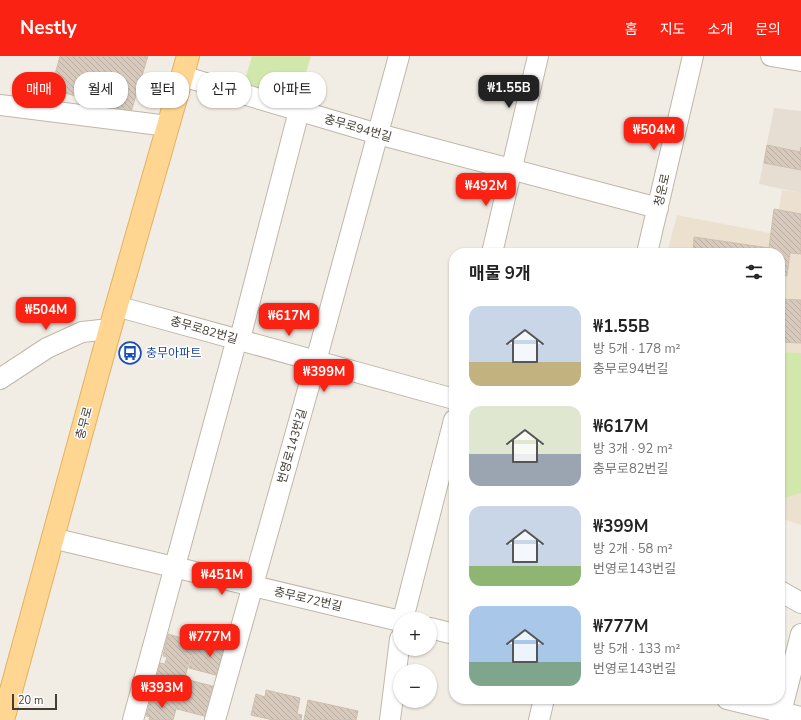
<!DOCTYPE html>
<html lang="ko">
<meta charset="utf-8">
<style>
:root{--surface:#fff;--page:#f2f2f2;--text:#222;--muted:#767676;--accent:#fa2213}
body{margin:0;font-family:"Nunito Sans","Noto Sans KR",sans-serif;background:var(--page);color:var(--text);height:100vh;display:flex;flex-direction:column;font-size:15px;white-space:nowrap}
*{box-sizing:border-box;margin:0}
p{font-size:13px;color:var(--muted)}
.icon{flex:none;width:22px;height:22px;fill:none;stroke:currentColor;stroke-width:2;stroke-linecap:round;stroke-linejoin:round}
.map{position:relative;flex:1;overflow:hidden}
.panel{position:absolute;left:449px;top:192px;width:336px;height:456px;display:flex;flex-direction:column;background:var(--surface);border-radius:16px;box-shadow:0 1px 3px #0004}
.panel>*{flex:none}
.banner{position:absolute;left:12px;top:16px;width:377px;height:36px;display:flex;gap:8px}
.controls{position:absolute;left:393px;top:556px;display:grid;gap:8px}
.controls a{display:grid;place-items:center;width:44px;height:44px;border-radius:50%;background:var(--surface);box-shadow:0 1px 3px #0004;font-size:20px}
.scale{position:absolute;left:12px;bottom:10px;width:45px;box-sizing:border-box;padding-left:4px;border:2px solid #443d34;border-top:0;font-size:11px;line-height:14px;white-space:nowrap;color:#443d34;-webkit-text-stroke:3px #fff;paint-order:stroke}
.price{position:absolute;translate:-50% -34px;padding:0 9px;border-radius:8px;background:var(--accent);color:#fff;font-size:13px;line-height:26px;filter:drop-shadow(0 1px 2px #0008)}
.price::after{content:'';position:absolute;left:50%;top:24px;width:12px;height:9px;margin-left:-6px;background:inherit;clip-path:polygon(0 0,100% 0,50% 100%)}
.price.selected{background:#222;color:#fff}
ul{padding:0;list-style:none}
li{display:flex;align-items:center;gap:12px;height:100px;padding:0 20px}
li span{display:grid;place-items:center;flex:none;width:112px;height:80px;border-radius:12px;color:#555}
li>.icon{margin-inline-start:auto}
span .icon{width:48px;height:48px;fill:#fffc;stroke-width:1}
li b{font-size:17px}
h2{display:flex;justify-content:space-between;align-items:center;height:48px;padding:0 20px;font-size:17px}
.pill{padding:0 14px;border-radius:16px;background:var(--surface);box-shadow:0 1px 3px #0004;font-size:14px;line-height:36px}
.pill.selected{background:var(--accent);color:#fff}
header{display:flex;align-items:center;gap:24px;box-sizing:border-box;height:56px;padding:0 20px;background:var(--accent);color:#fff}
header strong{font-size:19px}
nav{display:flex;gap:22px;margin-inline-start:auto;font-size:14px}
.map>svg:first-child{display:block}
.residential{fill:#e6ded2}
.education{fill:#ece1ce}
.green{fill:#d2e7ac}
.building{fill:url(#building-back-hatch);stroke:#cebead}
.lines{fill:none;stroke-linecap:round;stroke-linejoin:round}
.minor-casing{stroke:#c0b6aa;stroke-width:22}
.major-casing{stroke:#e3b161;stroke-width:24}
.minor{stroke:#fff;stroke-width:20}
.major{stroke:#fed691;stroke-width:22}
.labels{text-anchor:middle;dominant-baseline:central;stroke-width:3;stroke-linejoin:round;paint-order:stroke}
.street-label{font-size:12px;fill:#443d34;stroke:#fff}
.transit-label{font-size:12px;fill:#164399;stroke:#fff;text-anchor:start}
</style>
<header>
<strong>Nestly</strong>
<nav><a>홈</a><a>지도</a><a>소개</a><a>문의</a></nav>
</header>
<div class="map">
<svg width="801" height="664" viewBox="0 0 801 664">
<defs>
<pattern id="building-back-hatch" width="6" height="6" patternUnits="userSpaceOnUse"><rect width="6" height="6" fill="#d7cabd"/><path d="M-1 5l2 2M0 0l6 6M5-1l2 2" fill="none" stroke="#baaea3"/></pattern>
</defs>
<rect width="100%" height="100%" fill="#f2ede4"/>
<!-- residential -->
<polygon class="residential" points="774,52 801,55 801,137 759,128"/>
<!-- education -->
<polygon class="education" points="782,134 801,137 801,469 780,462 780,197 667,197 677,159 775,178"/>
<!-- green -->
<g class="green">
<polygon points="252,0 311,0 298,43 244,27"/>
<polygon points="780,296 801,297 801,437 780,443"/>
</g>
<!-- building -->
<g class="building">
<polygon points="60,0 148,0 131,56 51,33"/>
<polygon points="767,89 800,96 801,91 801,114 764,107"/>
<polygon points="774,153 801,158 801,198 790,197 787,220 780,219 780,197 693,197 694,181 769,192"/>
<polygon points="780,243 801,244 801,287 780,286"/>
<polygon points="168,578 195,586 182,631 156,623 160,607 165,608 167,601 163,600"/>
<polygon points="197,582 231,592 223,621 189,612"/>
<polygon points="185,623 220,632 212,662 177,653"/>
<polygon points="266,634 300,642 297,658 302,659 301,664 273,664 251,659 256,638 265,641"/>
<polygon points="152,639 178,646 173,664 149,664 150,661 146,660"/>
<polygon points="308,644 358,655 356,664 304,664"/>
</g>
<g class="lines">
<!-- minor casing -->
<g class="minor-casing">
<g id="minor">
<polyline points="771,0 801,5"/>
<polyline points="182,20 378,78 658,152"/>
<polyline points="0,49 168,70"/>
<polyline points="492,197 538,0"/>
<polyline points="647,197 693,0"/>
<polyline points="116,250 454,343"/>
<polyline points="0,323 47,292 82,276 110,273"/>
<polyline points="52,482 400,565"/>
<polyline points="780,535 801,547"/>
<polyline points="403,563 454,364"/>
<polyline points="430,572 454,578"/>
<polyline points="727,643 801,661"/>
<polyline points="133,664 235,290 242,275 299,55"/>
<polyline points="215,664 316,305 399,0"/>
<polyline points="390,664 400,583"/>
<polyline points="539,664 544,643"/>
<polyline points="779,664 801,578"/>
</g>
</g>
<!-- major casing -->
<g class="major-casing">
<polyline id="major" points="3,664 110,273 188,0"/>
</g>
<!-- minor -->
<use href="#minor" class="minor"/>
<!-- major -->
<use href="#major" class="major"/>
</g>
<!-- icons -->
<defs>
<g id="bus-ring" transform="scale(1.15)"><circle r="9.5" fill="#fff" stroke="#1a4fb4" stroke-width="1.5"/><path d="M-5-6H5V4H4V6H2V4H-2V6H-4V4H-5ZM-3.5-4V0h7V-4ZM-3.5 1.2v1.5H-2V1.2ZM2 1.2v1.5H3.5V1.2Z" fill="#1a4fb4"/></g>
</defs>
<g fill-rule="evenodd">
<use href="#bus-ring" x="130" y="297"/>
</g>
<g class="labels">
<!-- street labels -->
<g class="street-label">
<text transform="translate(358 72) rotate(16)">충무로94번길</text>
<text transform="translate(662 134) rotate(-77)">청운로</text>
<text transform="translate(204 274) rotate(16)">충무로82번길</text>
<text transform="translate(84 367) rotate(-75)">충무로</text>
<text transform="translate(292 390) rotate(-74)">번영로143번길</text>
<text transform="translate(308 543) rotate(13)">충무로72번길</text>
</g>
<!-- transit labels -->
<g class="transit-label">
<text x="146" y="297">충무아파트</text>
</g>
</g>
</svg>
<div class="controls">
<a>+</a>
<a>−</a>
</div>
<div class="scale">20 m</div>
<b class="price selected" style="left:509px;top:53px">₩1.55B</b>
<b class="price" style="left:654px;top:95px">₩504M</b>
<b class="price" style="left:486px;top:151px">₩492M</b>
<b class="price" style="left:46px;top:275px">₩504M</b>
<b class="price" style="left:289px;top:281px">₩617M</b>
<b class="price" style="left:324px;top:337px">₩399M</b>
<b class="price" style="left:222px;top:540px">₩451M</b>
<b class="price" style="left:210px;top:602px">₩777M</b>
<b class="price" style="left:162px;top:653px">₩393M</b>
<div class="banner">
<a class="pill selected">매매</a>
<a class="pill">월세</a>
<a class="pill">필터</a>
<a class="pill">신규</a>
<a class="pill">아파트</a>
</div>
<section class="panel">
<h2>매물 9개<svg class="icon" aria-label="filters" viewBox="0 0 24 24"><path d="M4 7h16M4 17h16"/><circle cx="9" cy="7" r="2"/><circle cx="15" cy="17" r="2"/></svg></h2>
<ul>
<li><span style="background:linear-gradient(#c9d6e8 70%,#c2b280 0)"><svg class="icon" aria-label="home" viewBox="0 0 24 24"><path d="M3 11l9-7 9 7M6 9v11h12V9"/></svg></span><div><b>₩1.55B</b><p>방 5개 · 178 m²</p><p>충무로94번길</p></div></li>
<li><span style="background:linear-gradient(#dfe7d0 60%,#9aa5b1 0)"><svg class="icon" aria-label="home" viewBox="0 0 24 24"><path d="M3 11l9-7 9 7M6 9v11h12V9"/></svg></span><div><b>₩617M</b><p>방 3개 · 92 m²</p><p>충무로82번길</p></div></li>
<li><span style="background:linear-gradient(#c9d6e8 75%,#8fb573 0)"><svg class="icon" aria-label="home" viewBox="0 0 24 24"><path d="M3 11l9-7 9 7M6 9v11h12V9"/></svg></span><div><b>₩399M</b><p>방 2개 · 58 m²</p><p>번영로143번길</p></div></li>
<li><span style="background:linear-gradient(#a9c7e8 70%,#7fa58c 0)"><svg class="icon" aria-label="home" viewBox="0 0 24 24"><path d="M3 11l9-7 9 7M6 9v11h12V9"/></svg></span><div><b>₩777M</b><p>방 5개 · 133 m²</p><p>번영로143번길</p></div></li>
</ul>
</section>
</div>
